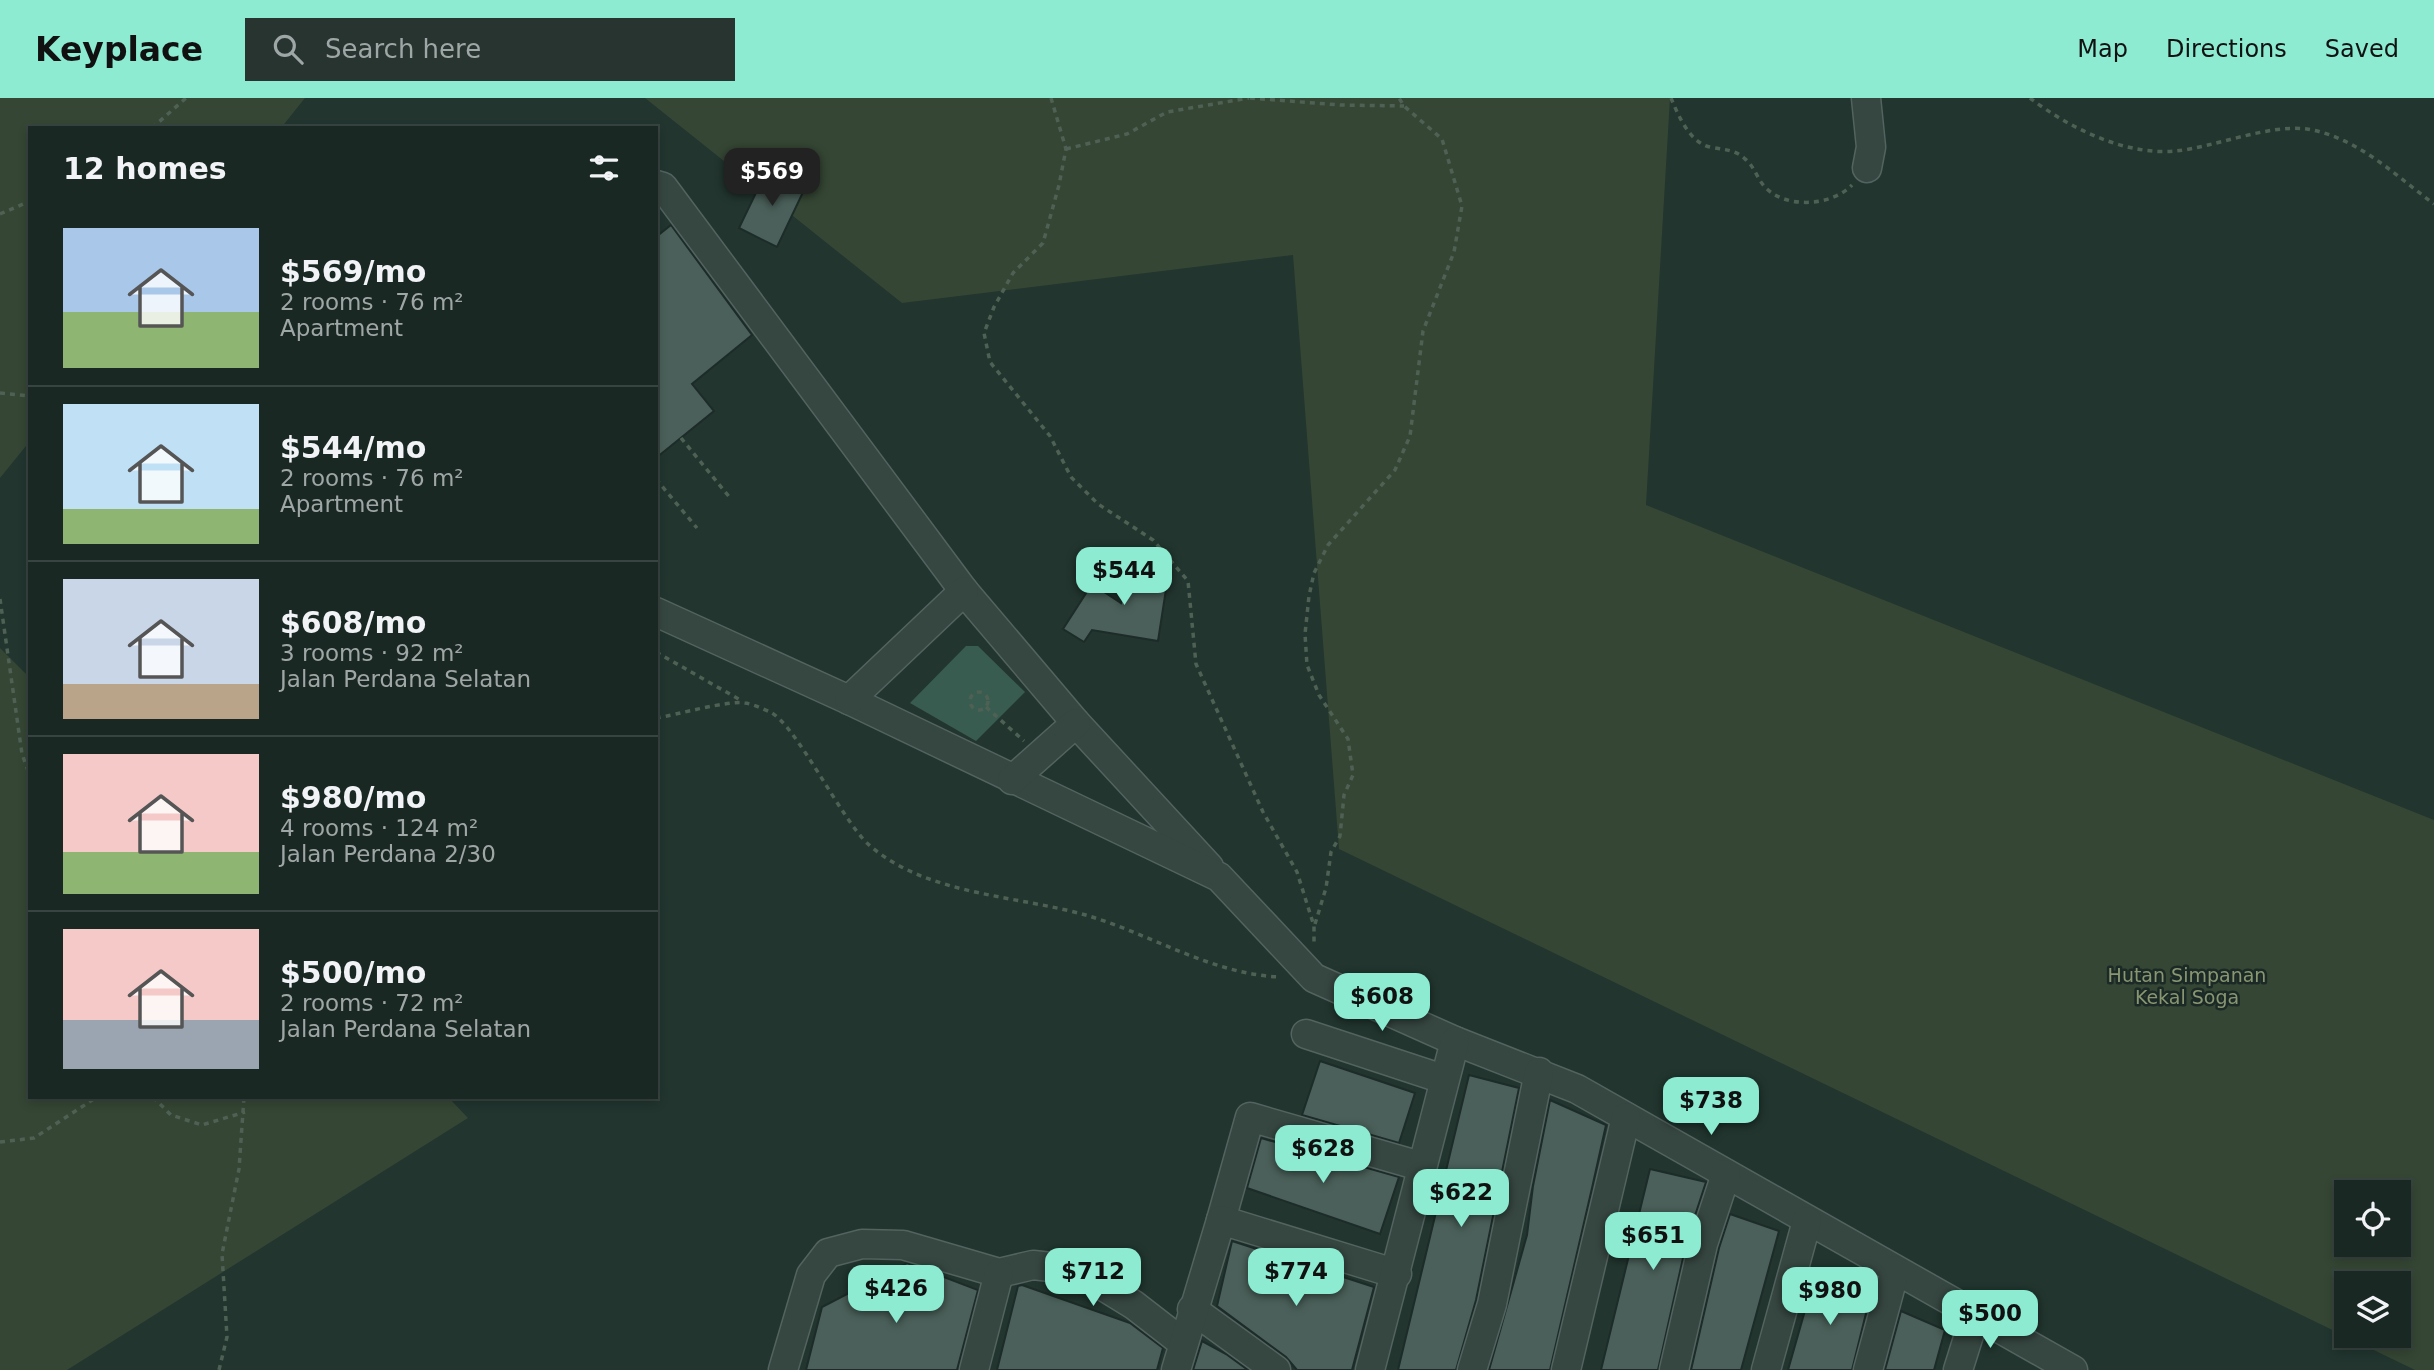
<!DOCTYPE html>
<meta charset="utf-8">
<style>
:root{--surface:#1a2823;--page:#273430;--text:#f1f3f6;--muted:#9fa6a6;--line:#384441;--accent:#8cebd1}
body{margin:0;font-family:"DejaVu Sans",sans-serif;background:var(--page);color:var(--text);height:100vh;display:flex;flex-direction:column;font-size:26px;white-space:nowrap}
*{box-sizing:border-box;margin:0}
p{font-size:23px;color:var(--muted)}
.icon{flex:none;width:38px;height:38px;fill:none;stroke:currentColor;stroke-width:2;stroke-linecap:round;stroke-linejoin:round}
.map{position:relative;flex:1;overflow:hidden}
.details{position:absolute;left:28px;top:28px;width:630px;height:973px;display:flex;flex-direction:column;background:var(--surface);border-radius:0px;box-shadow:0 4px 10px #0003,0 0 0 2px var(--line)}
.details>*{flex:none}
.fabs{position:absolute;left:2334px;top:1082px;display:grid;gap:14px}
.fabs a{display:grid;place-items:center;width:77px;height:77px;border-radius:0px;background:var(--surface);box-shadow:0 4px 10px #0003,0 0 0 2px var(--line);font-size:35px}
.price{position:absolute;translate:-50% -60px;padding:0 16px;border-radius:14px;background:var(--accent);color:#111;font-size:23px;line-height:46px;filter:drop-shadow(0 2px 4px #0008)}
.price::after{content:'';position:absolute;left:50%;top:42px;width:21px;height:16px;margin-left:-10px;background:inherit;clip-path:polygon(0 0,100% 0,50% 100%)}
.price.current{background:#222;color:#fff}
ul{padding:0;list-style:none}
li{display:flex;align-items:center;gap:21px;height:175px;padding:0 35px}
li+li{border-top:2px solid var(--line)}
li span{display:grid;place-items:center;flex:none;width:196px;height:140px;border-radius:0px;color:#555}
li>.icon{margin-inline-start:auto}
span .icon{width:84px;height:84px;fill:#fffc;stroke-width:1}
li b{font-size:30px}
h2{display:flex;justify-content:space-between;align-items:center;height:84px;padding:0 35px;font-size:30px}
header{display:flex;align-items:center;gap:42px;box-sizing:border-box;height:98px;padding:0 35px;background:var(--accent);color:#111}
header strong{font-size:33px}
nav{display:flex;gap:38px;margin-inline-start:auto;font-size:24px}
.search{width:490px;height:63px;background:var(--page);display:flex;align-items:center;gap:18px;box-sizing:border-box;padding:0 24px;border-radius:0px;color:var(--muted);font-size:26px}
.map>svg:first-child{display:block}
.green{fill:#354634;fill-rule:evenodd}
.water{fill:#395c50}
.building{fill:#4b605a;stroke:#1d2c28;stroke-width:2}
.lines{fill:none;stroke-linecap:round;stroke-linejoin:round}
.minor-casing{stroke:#53635f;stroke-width:31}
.path{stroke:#4f6154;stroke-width:3.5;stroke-dasharray:5 5;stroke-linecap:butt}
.minor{stroke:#364641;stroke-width:28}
.labels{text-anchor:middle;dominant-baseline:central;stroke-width:5;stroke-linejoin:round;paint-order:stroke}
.park-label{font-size:19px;fill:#899671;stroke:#1b2a26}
</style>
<header>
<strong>Keyplace</strong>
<div class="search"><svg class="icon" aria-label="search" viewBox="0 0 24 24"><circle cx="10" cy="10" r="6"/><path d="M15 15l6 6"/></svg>Search here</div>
<nav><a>Map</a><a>Directions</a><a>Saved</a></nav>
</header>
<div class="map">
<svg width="2434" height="1272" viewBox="0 0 2434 1272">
<rect width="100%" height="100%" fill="#22352f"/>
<!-- green -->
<g class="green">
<polygon points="0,0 305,0 281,30 30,30 30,343 0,380"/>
<path d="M 645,0 L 1670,0 L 1646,407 L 2434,722 L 2434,1272 L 2415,1272 L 1339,751 L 1293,157 L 902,205 ZM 2347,1094 L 2399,1094 L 2399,1146 L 2347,1146 ZM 2347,1185 L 2399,1185 L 2399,1237 L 2347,1237 Z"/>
<polygon points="0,550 30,580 30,999 448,999 468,1020 67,1272 0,1272"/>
</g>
<!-- water -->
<polygon class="water" points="966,548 978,548 1025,594 976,643 910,605"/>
<!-- building -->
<g class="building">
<polygon points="767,72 805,90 777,149 739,130"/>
<polygon points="671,127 752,237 692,286 714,313 656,360 656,139"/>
<polygon points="1128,465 1169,472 1158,543 1092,532 1084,544 1063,531 1092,486 1121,505"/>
<polygon points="1320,963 1415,995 1399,1045 1302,1017"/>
<polygon points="1469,977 1519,990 1476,1202 1456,1272 1398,1272"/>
<polygon points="1550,1002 1606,1027 1592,1090 1550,1272 1489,1272 1527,1137 1533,1088"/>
<polygon points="1261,1040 1399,1079 1380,1136 1247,1090"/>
<polygon points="1650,1071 1706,1084 1687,1142 1658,1272 1601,1272"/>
<polygon points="1730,1116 1779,1133 1741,1272 1691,1272 1719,1150"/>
<polygon points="1232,1143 1374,1189 1352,1272 1297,1272 1286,1259 1217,1208"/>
<polygon points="907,1165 978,1192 957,1272 806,1272 822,1209"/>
<polygon points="1816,1174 1870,1199 1852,1272 1788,1272"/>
<polygon points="1022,1187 1130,1225 1163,1250 1157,1272 997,1272 1018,1188"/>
<polygon points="1901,1213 1945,1232 1934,1272 1885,1272"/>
<polygon points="1202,1243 1226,1256 1248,1272 1193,1272"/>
</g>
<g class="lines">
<!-- minor casing -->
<g class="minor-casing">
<g id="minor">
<polyline points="1866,0 1871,49 1867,70"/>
<polyline points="656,87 663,89 964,493 1076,625 1209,769"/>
<polyline points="656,514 849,602 1219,779 1314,880 1455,943 1577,991 2073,1272"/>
<polyline points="849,602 964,493"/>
<polyline points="1012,682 1076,625"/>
<polyline points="1306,936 1443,981"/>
<polyline points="1221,1122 1250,1019 1420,1068"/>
<polyline points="1192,1211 1276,1272"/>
<polyline points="783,1272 811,1177 828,1155 862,1146 903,1147 999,1175 1033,1167 1077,1172 1134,1207 1183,1245"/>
<polyline points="974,1272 999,1175"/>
<polyline points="1176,1272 1221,1122 1397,1176"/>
<polyline points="1370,1272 1455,943"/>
<polyline points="1472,1272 1492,1206 1539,974"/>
<polyline points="1566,1272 1626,1019"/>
<polyline points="1674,1272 1703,1146 1726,1076"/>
<polyline points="1766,1272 1807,1123"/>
<polyline points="1868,1272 1895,1172"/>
<polyline points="1958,1272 1975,1218"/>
</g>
</g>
<!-- path -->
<g class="path">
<polyline points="1051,0 1066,51 1059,87 1043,145 1013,175 994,209 984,235 990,264 1050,338 1071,379 1098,406 1153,442 1188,483 1196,566 1263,714 1297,774 1314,828 1314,846"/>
<polyline points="1250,0 1340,7 1404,8"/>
<path d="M 1671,0 C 1678,17 1690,45 1710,49 C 1723,52 1735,51 1745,61 C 1754,68 1757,80 1764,88 C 1784,111 1831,109 1852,87"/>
<path d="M 2030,0 C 2069,30 2126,58 2176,53 C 2215,49 2268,26 2307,31 C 2357,39 2395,77 2434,106"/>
<polyline points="152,30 186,0"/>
<polyline points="1066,51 1127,36 1167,14 1249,0"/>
<polyline points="0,116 30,103"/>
<polyline points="0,295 30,298"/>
<polyline points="681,340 731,401"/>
<polyline points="656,381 697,430"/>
<polyline points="0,501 22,656 30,678"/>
<polyline points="656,554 742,603"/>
<circle cx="979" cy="603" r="9"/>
<polyline points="986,609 1024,643"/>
<path d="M 656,620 C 676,617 728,602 745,605 C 753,606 763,611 770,614 C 795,625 841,721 868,746 C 926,798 1018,797 1089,818 C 1152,837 1214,877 1281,879"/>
<polyline points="1315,826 1326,790 1331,754 1340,738 1344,697 1353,677 1348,641 1319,597 1307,567 1305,536 1309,498 1314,475 1328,447 1395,372 1410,338 1423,233 1454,154 1462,108 1442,41 1404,8 1399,0"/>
<polyline points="153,999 171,1017 202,1027 245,1014"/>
<polyline points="0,1044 34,1040 97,999"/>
<polyline points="219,1272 227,1239 222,1156 239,1071 244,999"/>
</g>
<!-- minor -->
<use href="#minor" class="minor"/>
</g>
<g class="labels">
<!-- park labels -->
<g class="park-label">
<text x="2187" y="877">Hutan Simpanan<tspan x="2187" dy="22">Kekal Soga</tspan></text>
</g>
</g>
</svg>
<div class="fabs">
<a><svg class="icon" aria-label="locate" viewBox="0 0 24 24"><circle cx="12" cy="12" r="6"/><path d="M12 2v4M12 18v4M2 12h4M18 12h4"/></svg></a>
<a><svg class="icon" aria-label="layers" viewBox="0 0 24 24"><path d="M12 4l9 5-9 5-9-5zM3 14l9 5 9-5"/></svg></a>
</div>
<b class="price current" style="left:772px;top:110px">$569</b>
<b class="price" style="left:1124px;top:509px">$544</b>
<b class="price" style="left:1382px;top:935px">$608</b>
<b class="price" style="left:1711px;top:1039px">$738</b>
<b class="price" style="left:1323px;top:1087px">$628</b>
<b class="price" style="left:1461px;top:1131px">$622</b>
<b class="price" style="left:1653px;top:1174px">$651</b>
<b class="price" style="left:1093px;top:1210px">$712</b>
<b class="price" style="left:1296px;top:1210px">$774</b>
<b class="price" style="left:896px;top:1227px">$426</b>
<b class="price" style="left:1830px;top:1229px">$980</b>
<b class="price" style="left:1990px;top:1252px">$500</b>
<section class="details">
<h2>12 homes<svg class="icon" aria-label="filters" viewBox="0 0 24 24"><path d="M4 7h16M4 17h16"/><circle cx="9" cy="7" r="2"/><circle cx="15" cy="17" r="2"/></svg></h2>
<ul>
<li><span style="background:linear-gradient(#a9c7e8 60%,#8fb573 0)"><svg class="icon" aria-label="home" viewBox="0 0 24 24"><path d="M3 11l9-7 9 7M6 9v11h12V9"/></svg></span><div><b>$569/mo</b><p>2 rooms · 76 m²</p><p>Apartment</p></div></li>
<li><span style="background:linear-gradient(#bfe0f5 75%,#8fb573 0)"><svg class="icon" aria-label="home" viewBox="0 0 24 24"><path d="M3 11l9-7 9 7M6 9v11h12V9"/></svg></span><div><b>$544/mo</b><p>2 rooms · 76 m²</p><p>Apartment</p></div></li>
<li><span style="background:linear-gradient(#c9d6e8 75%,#b9a48a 0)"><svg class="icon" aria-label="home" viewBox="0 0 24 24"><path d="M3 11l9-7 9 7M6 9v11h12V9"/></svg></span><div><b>$608/mo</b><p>3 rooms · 92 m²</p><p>Jalan Perdana Selatan</p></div></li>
<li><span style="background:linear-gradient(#f6c9c9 70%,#8fb573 0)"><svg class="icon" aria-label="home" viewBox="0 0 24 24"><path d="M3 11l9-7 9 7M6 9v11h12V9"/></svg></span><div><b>$980/mo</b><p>4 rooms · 124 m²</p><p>Jalan Perdana 2/30</p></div></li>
<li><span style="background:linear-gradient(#f6c9c9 65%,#9aa5b1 0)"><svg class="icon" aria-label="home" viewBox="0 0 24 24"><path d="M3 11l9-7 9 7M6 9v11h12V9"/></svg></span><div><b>$500/mo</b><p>2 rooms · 72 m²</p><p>Jalan Perdana Selatan</p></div></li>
</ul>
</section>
</div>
